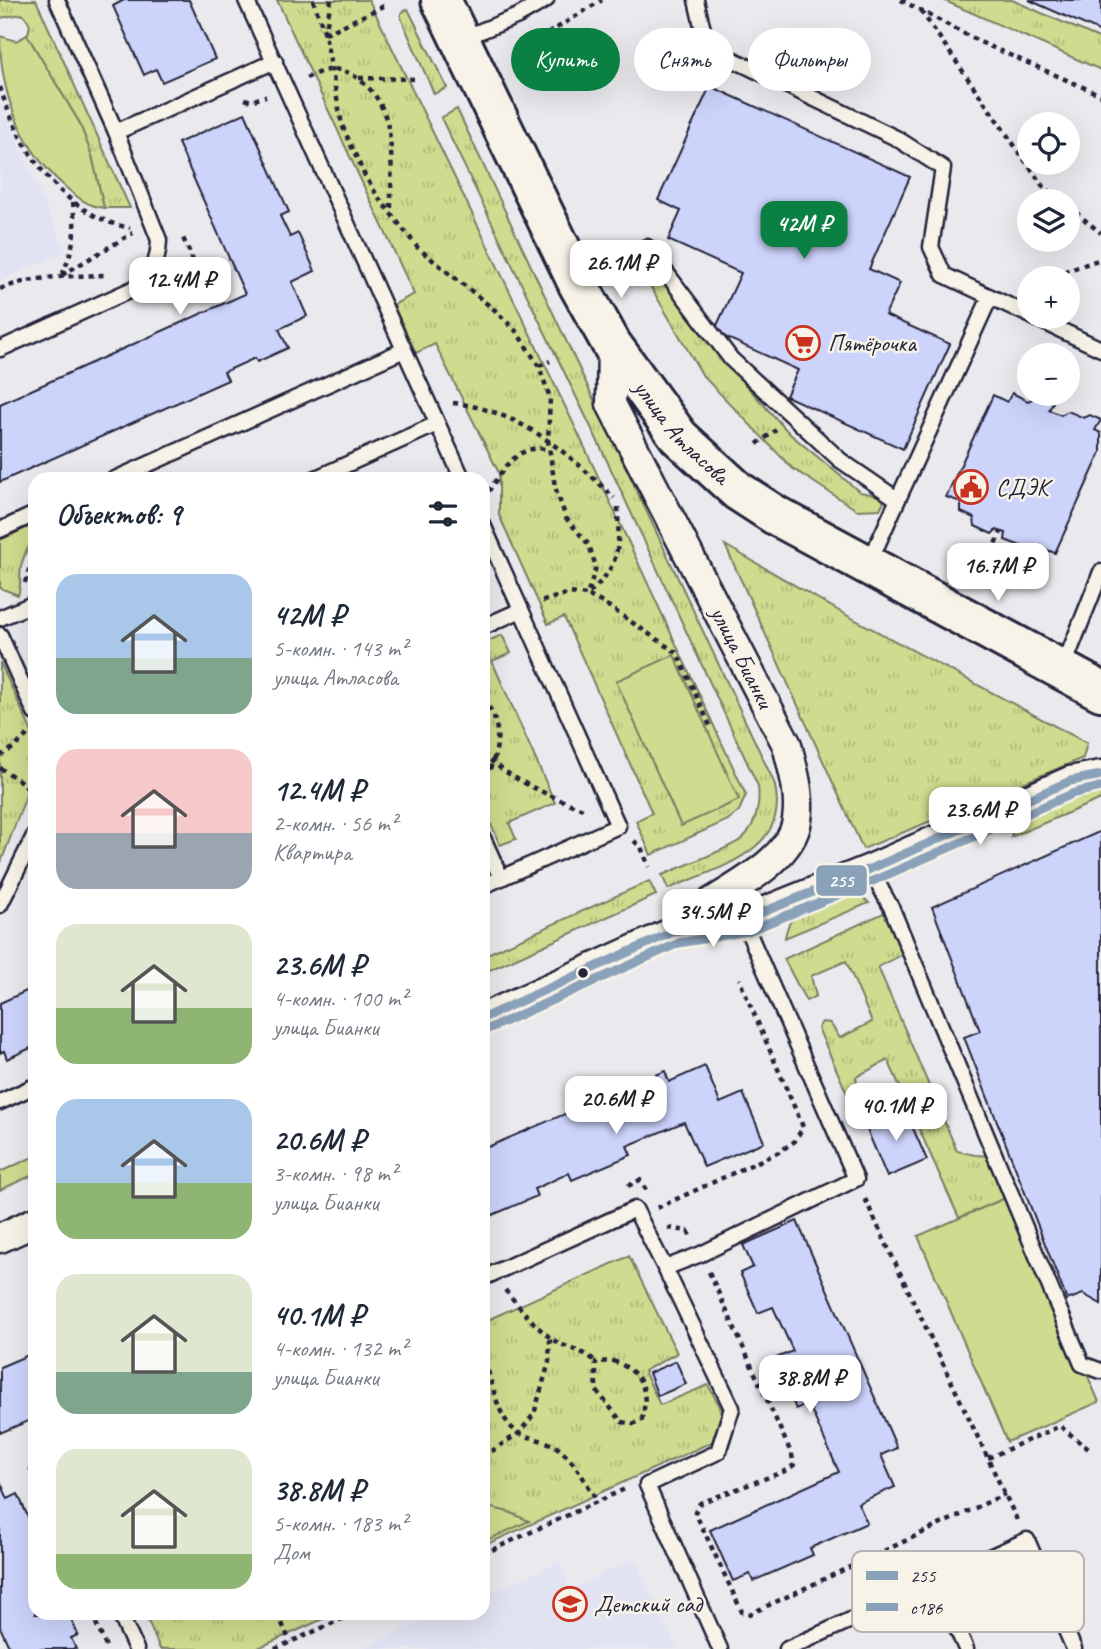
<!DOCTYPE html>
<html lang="ru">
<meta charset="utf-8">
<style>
:root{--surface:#fff;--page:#f6f6f7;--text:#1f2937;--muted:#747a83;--accent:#0b8043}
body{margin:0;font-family:Caveat,sans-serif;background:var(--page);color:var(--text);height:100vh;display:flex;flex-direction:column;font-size:26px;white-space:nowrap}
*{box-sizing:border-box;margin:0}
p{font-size:23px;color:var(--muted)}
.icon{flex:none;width:38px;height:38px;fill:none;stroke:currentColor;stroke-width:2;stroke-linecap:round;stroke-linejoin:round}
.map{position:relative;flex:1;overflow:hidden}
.details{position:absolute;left:28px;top:472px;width:462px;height:1148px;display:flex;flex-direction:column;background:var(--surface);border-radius:21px;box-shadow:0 7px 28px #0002}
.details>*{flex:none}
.top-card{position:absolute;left:511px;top:28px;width:485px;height:63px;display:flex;gap:14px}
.tools{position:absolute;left:1017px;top:112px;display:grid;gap:14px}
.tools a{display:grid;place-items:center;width:63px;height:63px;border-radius:50%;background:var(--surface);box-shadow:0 7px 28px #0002;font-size:35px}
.price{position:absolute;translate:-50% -60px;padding:0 16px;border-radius:14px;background:#fff;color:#222;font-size:23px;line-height:46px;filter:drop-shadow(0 2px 4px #0008)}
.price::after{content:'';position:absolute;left:50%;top:42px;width:21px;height:16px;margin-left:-10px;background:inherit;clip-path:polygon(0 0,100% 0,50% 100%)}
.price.on{background:var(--accent);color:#fff}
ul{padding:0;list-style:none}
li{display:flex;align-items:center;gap:21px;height:175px;padding:0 28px}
li span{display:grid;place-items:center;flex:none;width:196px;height:140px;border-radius:21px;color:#555}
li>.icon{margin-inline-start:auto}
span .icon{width:84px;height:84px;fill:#fffc;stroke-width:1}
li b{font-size:30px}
h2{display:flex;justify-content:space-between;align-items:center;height:84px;padding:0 28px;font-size:30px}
.pill{padding:0 24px;border-radius:32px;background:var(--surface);box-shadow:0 7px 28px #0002;font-size:24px;line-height:63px}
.pill.on{background:var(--accent);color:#fff}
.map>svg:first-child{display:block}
.built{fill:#e1e3f2}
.grass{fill:url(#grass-tufts);stroke:#787e64;stroke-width:2}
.park{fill:#cfdb8e;stroke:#787e64;stroke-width:2}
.building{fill:#cdd4fc;stroke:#22223b;stroke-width:2}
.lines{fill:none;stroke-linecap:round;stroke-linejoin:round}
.lane-casing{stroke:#22223b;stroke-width:19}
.street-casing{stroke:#22223b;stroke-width:33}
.secondary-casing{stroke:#22223b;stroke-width:44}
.path{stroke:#22223b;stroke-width:4.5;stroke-dasharray:5 5;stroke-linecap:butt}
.lane{stroke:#f7f3e8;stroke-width:14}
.street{stroke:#f7f3e8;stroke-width:28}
.secondary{stroke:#f7f3e8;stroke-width:38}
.bus-1-casing{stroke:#f7f3e8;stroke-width:14}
.bus-2-casing{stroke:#f7f3e8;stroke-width:14}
.bus-1{stroke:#8aa1ba;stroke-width:9}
.bus-2{stroke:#8aa1ba;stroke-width:9}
.bus-dot{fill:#22223b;stroke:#f7f3e8;stroke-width:2.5}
.labels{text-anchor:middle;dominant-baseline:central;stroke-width:5;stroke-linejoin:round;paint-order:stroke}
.poi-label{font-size:24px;fill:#22223b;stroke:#f7f3e8;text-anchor:start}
.street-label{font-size:24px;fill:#22223b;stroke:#f7f3e8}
.key{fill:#f7f3e8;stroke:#b7b4b4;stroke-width:2}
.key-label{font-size:19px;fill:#22223b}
.line-badge{stroke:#f7f3e8;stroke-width:2.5}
.badge-label{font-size:19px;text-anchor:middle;font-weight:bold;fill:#fff}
</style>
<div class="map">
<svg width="1101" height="1649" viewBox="0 0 1101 1649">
<defs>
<pattern id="grass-tufts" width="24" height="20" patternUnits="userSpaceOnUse" patternTransform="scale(1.75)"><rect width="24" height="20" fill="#cfdb8e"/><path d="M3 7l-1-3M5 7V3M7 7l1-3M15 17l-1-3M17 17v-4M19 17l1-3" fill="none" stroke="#b1bc7b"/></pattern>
</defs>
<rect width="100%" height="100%" fill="#eaeaee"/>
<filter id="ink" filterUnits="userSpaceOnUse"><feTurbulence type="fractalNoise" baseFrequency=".0143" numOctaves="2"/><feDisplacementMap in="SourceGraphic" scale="14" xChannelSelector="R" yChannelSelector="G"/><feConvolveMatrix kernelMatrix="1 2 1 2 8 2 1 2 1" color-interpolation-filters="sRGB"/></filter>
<g filter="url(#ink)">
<!-- built -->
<g class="built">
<polygon points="0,103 66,251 0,281"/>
<polygon points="635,1558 677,1649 359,1649 440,1614 483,1614 483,1595 560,1562 571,1589"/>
</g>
<!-- grass -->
<g class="grass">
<path d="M 0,0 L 36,0 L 130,208 L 104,208 L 92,156 L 79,122 L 27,35 C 32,25 30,22 22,14 L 0,18 Z"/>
<polygon points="277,0 369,0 577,431 746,795 739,811 728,820 651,855 636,821 652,813 564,617 548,624 499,515 499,473 435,344 416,353 393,305 414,294"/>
<polygon points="943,0 1012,0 1101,39 1101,70"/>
<polygon points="408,9 447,88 434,94 401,18 401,13"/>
<path d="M 457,109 L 774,782 C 793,851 717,868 668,889 L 662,875 C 678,868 734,847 743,838 C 757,823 760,805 758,786 L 602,450 L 441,118 Z"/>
<polygon points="642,272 655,272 724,361 790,434 860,492 886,497 880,509 857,510 792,468 703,376"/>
<path d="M 35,524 C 35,543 24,549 21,567 C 19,576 22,586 18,595 L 0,588 L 0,540 Z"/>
<polygon points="725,545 846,615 1087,743 1083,758 863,849"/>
<polygon points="502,635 511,653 492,661 555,803 509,823 516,839 500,845 483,806 483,643"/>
<polygon points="0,662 35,739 35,772 0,865"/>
<path d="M 1101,787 L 1101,799 L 1011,837 C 1013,830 1013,822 1018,816 C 1031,802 1082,791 1101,787 Z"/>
<polygon points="649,881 656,895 483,973 483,956"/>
<path d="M 854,893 L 861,895 L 869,903 L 785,938 C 786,932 787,926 791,921 C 805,904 833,897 854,893 Z"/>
<polygon points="892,909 909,951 878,967 957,1151 975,1155 994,1156 1010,1196 959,1218 888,1060 856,1077 859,1097 849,1098 818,1028 822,1022 830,1023 840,1038 872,1022 846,961 811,976 816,996 806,1001 784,959"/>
<polygon points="35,1156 35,1174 0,1190 0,1172"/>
<polygon points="629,1256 677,1353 644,1371 660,1405 708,1385 723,1412 712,1442 483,1546 483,1322"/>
<polygon points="145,1614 334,1614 256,1649 160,1649"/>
</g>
<!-- park -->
<g class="park">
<path d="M 27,35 L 79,122 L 92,156 L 104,208 C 86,206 76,196 62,184 C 20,146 0,92 0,36 L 16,41 Z"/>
<polygon points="674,655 739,800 681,826 616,681"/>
<polygon points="1010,1196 1099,1402 1007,1442 918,1236"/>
<polygon points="488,1507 509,1512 529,1521 483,1542 483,1508"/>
</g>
<!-- building -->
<g class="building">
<polygon points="189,0 215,59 162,82 156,69 144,75 113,6 124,0"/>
<polygon points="1029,0 1101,0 1101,32"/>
<polygon points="710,86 910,177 869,269 900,283 885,315 950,344 903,449 786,396 798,370 714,332 741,273 668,240 681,211 658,200"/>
<polygon points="245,113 289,212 280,216 290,237 298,233 315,271 292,282 307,316 279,329 288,348 257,362 255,358 224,372 228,380 0,482 0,404 245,294 178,143"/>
<polygon points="1012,393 1028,401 1038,396 1053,402 1049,410 1061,415 1068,411 1084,418 1090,415 1101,420 1095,430 1101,433 1101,452 1087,483 1055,553 1042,548 1038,558 1027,555 1021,546 1005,540 1006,533 996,530 992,534 975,526 974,518 961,512 961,502 946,497 993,395 1007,402"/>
<polygon points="1101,831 1101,1304 1083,1294 1067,1300 964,1037 980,1031 932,907"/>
<polygon points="35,987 35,1046 7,1059 4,1051 0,1053 0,1003"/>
<polygon points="705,1066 720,1103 743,1093 764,1142 704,1167 684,1122 627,1146 631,1155 572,1180 569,1173 534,1189 537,1196 483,1219 483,1149 665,1071 669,1082"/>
<polygon points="904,1108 927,1160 887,1177 865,1125"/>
<polygon points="797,1221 897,1448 881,1455 895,1487 858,1503 867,1523 810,1548 813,1555 753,1581 750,1574 733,1581 710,1530 839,1472 808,1403 796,1409 774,1359 793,1351 773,1307 758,1313 740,1273 753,1267 743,1245"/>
<polygon points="35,1352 35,1418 0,1433 0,1367"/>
<polygon points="676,1361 686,1384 658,1396 649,1373"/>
<polygon points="0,1481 8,1499 18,1494 35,1533 35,1552 33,1553 35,1558 35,1614 69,1614 78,1635 71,1638 76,1649 10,1649 0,1627"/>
</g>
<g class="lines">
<!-- lane casing -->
<g class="lane-casing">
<g id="lane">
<polyline points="57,0 116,132"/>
<polyline points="246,0 463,480"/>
<polyline points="696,0 707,47 896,138 943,168 931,247 944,275 1029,315"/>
<polyline points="461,39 518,16 546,0"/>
<polyline points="578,284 647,247 731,359 840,460 897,499"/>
<polyline points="1033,317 1101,349"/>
<path d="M 0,349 L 135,288 C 153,276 158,261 159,240 L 116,132 L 275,61"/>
<polyline points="113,480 404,350"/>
<polyline points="312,480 437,424"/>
<polyline points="483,525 618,826 483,886"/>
<polyline points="0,530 35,514"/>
<polyline points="869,563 990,297"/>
<polyline points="0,618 35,603"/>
<polyline points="483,627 521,610"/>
<polyline points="0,635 35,713"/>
<polyline points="1063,668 1101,572"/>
<polyline points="483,838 501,878"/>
<polyline points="870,869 892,909 1082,1364 1101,1371"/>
<polyline points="0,905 35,834"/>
<polyline points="0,1102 35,1086"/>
<polyline points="665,1268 732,1408 718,1452 647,1485 720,1649"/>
<polyline points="483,1278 635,1209 665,1268 701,1254 856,1179 743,920"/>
<polyline points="947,1606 966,1649"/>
<polyline points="120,1614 136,1649"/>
<polyline points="787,1649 1027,1540 1074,1649"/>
</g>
</g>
<!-- street casing -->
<g class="street-casing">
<g id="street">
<polyline points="675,931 743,920 870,869 1070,781 1101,775"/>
<path d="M 483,1018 L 675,931 C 684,923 694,913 704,907 C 735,887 792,859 797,820 C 801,794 793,770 787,745 L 611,404 L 612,345"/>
<polyline points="0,1238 35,1222"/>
</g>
</g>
<!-- secondary casing -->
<g class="secondary-casing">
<g id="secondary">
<path id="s1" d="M 441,0 L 578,284 L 612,345 L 679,437 L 738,491 L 775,515 L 1101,691"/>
</g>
</g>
<!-- path -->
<g class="path">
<polyline points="313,0 325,34 342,125 364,174 378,197 418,248 496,311 516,331 539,366 550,398 548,440 555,487 566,518 589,545 596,567 587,595 569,593 540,602"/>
<polyline points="901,0 980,42 1101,95"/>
<polyline points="921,11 1042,185 1062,201"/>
<polyline points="325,34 384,6"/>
<polyline points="325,34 331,0"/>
<polyline points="542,52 547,34 602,0"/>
<path d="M 306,78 C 328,68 340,64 361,81 C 400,111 390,168 391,212"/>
<polyline points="359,78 417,79"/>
<path d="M 0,87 C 16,141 51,197 104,220 C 112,224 122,226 130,228"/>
<polyline points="245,99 251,101 266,96"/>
<polyline points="1068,206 1101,233"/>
<polyline points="62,275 133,233"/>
<path d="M 62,275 C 74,248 76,232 73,202"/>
<polyline points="1045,278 1101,259"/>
<path d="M 168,288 C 203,272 196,267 182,236"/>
<path d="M 0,289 C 33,276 70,276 106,275"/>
<polyline points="539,366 550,361"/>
<path d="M 453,403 C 519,410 569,453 614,498"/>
<polyline points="757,444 776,430"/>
<path d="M 483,500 C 498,478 516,440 549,450"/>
<path d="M 618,507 C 619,550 621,565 587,595 L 605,604 L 677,653 L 710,726 L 706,728"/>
<polyline points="977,579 1001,532"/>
<polyline points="25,583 35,550"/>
<path d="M 483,699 C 504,723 500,756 483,781"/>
<path d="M 483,753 C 509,780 551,796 585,810"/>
<polyline points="0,756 15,747 28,734"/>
<polyline points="0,768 20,781 35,796"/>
<polyline points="634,841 641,847 649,867"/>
<polyline points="628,1186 640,1180 646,1190"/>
<polyline points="865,1199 1017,1520"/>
<polyline points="657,1208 779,1152 795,1141 803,1127 739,979"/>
<polyline points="668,1228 688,1231 691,1236"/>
<polyline points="709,1272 792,1455 794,1465 785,1471 700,1503 695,1512 742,1612 750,1614 1005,1494"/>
<path d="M 505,1290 C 520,1307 534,1326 552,1339 C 566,1349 583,1349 596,1362"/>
<path d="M 613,1361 C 643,1372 649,1390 642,1419 L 633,1424 L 622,1422 L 596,1390 L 596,1362 Z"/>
<path d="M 488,1371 C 494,1390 499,1422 519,1433 C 532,1440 547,1439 559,1449 C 576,1463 586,1483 598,1502"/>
<polyline points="483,1457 519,1433 534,1414 549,1362 550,1339"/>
<polyline points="988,1458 1060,1426 1091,1451"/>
<polyline points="35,1462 29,1465 35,1478"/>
<polyline points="483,1554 625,1489"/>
<polyline points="92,1614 107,1649"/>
<polyline points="278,1614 290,1642"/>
<polyline points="275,1649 353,1614"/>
</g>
<!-- lane -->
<use href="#lane" class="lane"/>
<!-- street -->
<use href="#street" class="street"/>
<!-- secondary -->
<use href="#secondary" class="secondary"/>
<!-- bus-1 casing -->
<g class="bus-1-casing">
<polyline id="bus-1" points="483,1018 675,931 743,920 870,869 1070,781 1101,775"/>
</g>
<!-- bus-2 casing -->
<g class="bus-2-casing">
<polyline id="bus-2" points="488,1029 679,943 748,931 875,880 1074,793 1101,787"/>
</g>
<!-- bus-1 -->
<use href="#bus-1" class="bus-1"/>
<!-- bus-2 -->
<use href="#bus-2" class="bus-2"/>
</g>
</g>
<!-- icons -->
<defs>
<g id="supermarket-ring" transform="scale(1.75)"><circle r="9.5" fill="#f7f3e8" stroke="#c8321e" stroke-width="1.5"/><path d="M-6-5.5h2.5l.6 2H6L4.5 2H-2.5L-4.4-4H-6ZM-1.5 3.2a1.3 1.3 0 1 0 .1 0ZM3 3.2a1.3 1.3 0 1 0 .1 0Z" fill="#c8321e"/></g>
<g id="civic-ring" transform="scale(1.75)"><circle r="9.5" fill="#f7f3e8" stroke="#c8321e" stroke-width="1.5"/><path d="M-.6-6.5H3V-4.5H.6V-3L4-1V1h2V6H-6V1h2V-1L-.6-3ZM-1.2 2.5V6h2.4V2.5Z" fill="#c8321e"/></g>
<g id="school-ring" transform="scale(1.75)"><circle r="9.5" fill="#f7f3e8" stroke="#c8321e" stroke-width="1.5"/><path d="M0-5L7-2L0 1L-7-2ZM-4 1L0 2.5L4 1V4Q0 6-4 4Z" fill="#c8321e"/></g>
</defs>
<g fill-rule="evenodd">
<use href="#supermarket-ring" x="803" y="343"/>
<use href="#civic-ring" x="971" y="487"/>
<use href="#school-ring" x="570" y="1604"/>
</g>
<!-- markers -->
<circle class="bus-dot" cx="583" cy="973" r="6"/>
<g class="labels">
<!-- poi labels -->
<g class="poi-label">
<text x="828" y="343">Пятёрочка</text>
<text x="996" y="487">СДЭК</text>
<text x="594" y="1604">Детский сад</text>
</g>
<!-- street labels -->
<g class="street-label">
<text stroke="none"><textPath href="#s1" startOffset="497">улица Атласова</textPath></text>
<text transform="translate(742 657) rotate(63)">улица Бианки</text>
</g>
</g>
<!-- legend -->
<rect x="852" y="1551" width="232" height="81" rx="10" class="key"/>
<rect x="866" y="1571" width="32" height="9" fill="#8aa1ba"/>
<rect x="866" y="1603" width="32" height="8" fill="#8aa1ba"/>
<g class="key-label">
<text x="910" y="1582">255</text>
<text x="910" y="1614">с186</text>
</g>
<rect class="line-badge" x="815" y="864" width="53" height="33" rx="7" fill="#8aa1ba"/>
<g class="badge-label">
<text x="841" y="887">255</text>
</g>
</svg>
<div class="tools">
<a><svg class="icon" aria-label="locate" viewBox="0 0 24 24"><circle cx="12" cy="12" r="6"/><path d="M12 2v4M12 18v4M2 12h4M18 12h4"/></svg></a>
<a><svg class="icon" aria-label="layers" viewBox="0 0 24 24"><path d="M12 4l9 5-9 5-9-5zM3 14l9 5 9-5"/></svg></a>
<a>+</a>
<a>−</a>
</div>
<b class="price on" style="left:804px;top:261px">42M ₽</b>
<b class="price" style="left:621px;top:300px">26.1M ₽</b>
<b class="price" style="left:180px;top:317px">12.4M ₽</b>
<b class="price" style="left:998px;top:603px">16.7M ₽</b>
<b class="price" style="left:980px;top:847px">23.6M ₽</b>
<b class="price" style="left:713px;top:949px">34.5M ₽</b>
<b class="price" style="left:616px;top:1136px">20.6M ₽</b>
<b class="price" style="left:896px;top:1143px">40.1M ₽</b>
<b class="price" style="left:810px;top:1415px">38.8M ₽</b>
<div class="top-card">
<a class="pill on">Купить</a>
<a class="pill">Снять</a>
<a class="pill">Фильтры</a>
</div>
<section class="details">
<h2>Объектов: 9<svg class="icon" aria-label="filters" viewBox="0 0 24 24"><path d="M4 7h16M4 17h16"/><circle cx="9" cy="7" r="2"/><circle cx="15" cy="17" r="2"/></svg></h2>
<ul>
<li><span style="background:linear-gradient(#a9c7e8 60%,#7fa58c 0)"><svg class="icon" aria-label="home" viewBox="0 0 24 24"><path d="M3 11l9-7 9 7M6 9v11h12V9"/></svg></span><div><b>42M ₽</b><p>5-комн. · 143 m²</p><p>улица Атласова</p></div></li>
<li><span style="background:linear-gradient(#f6c9c9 60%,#9aa5b1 0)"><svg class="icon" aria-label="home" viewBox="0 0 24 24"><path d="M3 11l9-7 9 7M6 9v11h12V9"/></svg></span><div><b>12.4M ₽</b><p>2-комн. · 56 m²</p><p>Квартира</p></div></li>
<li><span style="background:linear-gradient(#dfe7d0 60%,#8fb573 0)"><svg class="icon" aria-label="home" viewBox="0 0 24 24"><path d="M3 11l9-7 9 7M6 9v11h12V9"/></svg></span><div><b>23.6M ₽</b><p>4-комн. · 100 m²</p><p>улица Бианки</p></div></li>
<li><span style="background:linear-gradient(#a9c7e8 60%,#8fb573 0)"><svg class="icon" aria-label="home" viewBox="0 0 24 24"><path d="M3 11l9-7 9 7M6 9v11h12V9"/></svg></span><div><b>20.6M ₽</b><p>3-комн. · 98 m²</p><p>улица Бианки</p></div></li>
<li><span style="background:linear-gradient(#dfe7d0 70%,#7fa58c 0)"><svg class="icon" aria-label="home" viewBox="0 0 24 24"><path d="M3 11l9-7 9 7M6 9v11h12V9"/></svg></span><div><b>40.1M ₽</b><p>4-комн. · 132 m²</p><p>улица Бианки</p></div></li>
<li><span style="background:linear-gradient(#dfe7d0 75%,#8fb573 0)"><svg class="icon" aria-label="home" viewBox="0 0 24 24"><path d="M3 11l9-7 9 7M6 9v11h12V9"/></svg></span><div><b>38.8M ₽</b><p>5-комн. · 183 m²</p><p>Дом</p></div></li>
</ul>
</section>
</div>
